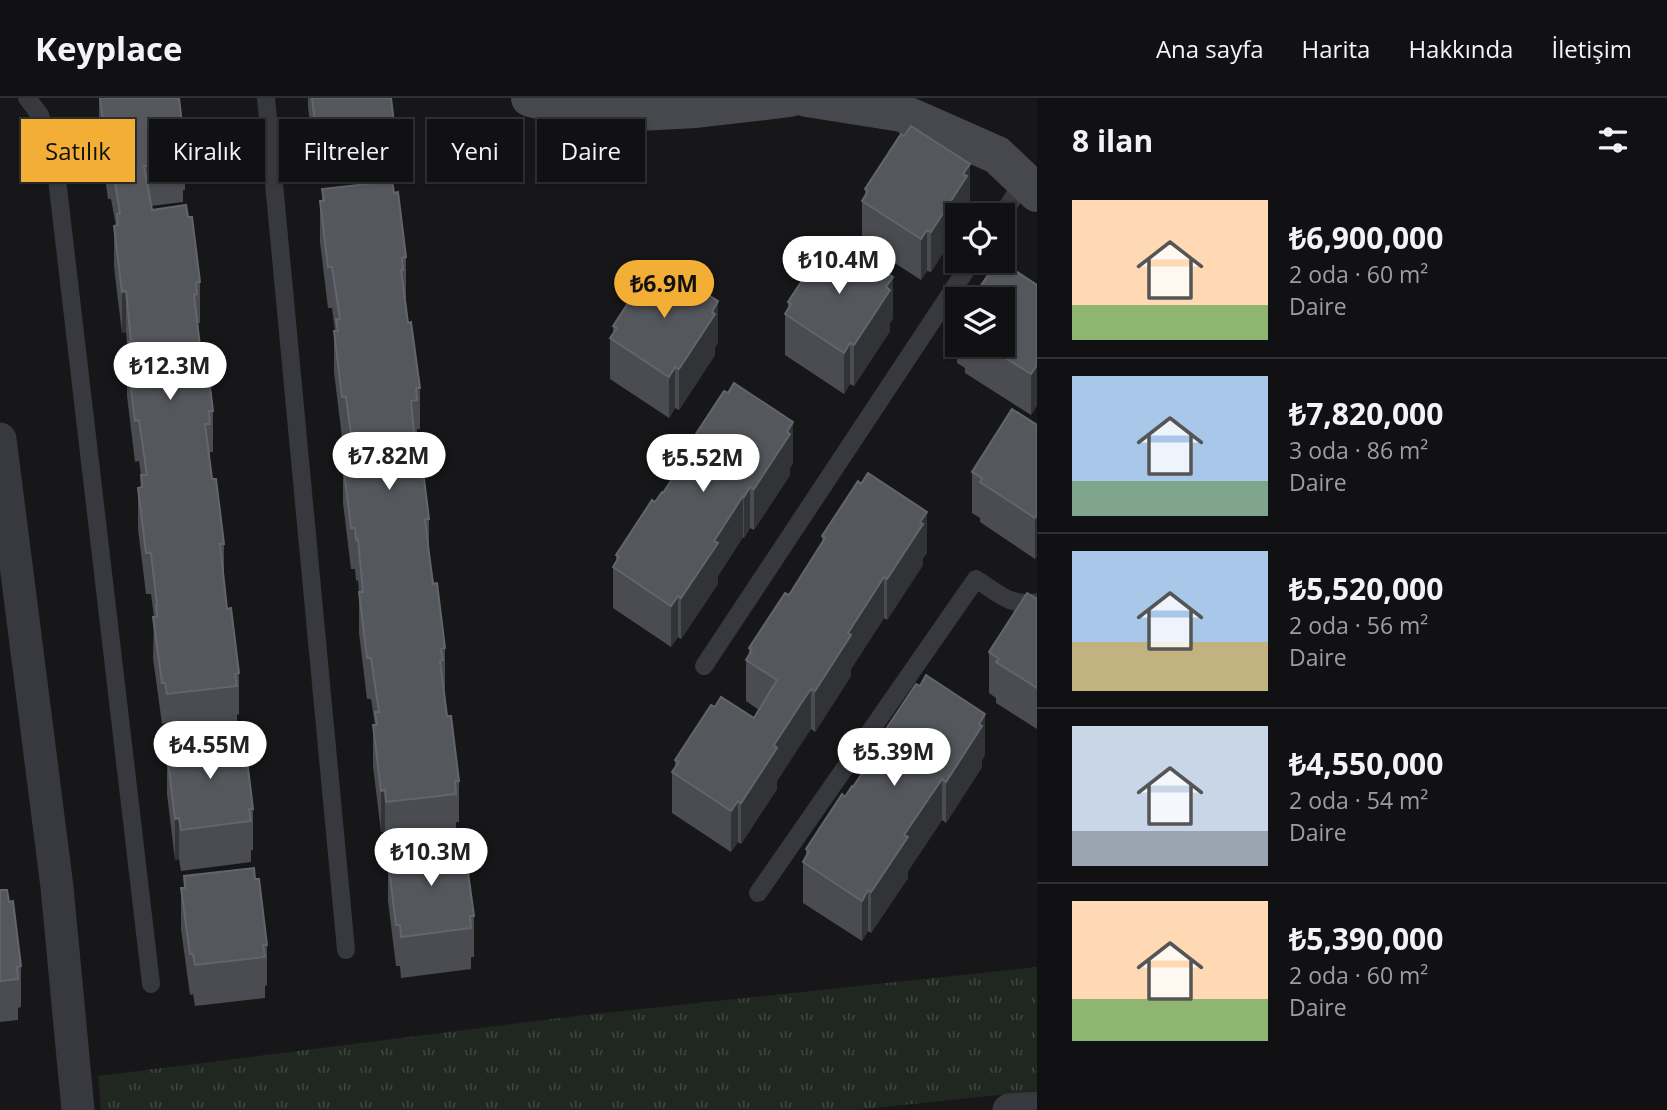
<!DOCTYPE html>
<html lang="tr">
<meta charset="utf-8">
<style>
:root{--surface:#111113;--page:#1e1f21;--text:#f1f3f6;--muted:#9c9da0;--line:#303133;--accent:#f3ae35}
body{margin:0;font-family:"Open Sans",sans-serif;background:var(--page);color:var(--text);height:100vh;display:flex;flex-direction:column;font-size:26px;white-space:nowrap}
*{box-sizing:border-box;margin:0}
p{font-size:23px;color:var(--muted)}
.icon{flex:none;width:38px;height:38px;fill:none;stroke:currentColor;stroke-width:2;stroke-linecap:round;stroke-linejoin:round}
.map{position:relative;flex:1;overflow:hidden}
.details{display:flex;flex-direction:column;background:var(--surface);width:630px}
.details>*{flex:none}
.banner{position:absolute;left:21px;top:21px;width:665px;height:63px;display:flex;gap:14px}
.tools{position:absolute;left:945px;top:105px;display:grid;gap:14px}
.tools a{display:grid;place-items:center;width:70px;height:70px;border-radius:0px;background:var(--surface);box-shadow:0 2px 5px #0004,0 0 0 2px var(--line);font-size:35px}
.price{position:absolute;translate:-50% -60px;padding:0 16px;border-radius:24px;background:#fff;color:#222;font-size:23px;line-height:46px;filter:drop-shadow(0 2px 4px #0008)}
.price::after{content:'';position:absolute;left:50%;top:42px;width:21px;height:16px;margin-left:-10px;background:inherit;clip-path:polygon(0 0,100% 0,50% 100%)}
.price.active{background:var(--accent);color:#111}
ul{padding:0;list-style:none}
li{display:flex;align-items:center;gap:21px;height:175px;padding:0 35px}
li+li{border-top:2px solid var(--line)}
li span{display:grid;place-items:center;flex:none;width:196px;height:140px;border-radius:0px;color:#555}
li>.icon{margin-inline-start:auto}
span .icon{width:84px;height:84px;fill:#fffc;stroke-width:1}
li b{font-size:30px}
h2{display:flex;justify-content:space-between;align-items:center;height:84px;padding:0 35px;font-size:30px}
.tag{padding:0 24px;border-radius:0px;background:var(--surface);box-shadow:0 2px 5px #0004,0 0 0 2px var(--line);font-size:24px;line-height:63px}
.tag.active{background:var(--accent);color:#111}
header{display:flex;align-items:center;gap:42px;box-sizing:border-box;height:98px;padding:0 35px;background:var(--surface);border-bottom:2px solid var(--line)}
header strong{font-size:33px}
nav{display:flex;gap:38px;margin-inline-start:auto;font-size:24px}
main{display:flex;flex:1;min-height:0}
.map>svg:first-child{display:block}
.grass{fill:url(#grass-tufts)}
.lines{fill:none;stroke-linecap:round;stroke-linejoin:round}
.lane{stroke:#38393e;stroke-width:18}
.street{stroke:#38393e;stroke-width:33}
.secondary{stroke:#46484e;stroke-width:38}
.wall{fill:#4a4c51}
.shaded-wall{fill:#313336}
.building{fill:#54575c;stroke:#62656b;stroke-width:2}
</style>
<header>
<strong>Keyplace</strong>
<nav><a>Ana sayfa</a><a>Harita</a><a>Hakkında</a><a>İletişim</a></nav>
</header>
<main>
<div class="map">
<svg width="1037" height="1012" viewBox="0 0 1037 1012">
<defs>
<pattern id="grass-tufts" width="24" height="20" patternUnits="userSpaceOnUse" patternTransform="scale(1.75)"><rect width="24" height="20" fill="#1f2720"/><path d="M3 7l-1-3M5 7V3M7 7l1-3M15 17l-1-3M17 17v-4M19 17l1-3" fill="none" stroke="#3d443e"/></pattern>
</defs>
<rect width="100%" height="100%" fill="#171719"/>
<!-- grass -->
<polygon class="grass" points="1037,869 1037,993 855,1012 101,1012 98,978 584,917"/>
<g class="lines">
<!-- lane -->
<g class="lane">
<polyline points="27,0 40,17 55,64 151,886"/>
<polyline points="266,0 346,852"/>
<polyline points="1002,117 1024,83"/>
<polyline points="704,568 972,163"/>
<path d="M 758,795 L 976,481 C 998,495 1010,509 1037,504"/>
</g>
<!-- street -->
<g class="street">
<polyline points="0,341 57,789 78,1012"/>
<polyline points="1009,1012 1037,1010"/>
</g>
<!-- secondary -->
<g class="secondary">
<polyline points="530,0 601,16 696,11 790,0"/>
<polyline points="807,0 902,15 997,57 1037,95"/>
</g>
</g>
<!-- wall -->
<g class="wall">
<polygon points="99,0 179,0 185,51 185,92 183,92 183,104 151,108 152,112 188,119 200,184 200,225 198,225 200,248 213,313 213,354 210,354 210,367 224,446 224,487 227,511 239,575 239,616 237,617 237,629 167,637 165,625 162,626 153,560 154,519 151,496 146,496 138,431 138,390 141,389 141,377 139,363 135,364 127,298 127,257 128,257 126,234 122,235 114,169 114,128 116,128 111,101 108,101 99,35"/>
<polygon points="308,0 391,0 394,25 394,66 392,66 392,78 322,86 320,75 316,75 308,9"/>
<polygon points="322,91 406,159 406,200 405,200 408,225 420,290 420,331 417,331 417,343 415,343 416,356 429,421 429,455 445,550 445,591 443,591 447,618 459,683 459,724 456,724 456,736 386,745 385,733 381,734 373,668 373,627 375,627 371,601 367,601 359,535 359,495 358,482 356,483 355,471 351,471 343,405 343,364 345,364 345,352 348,352 346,340 342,340 334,274 334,233 335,233 332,210 328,210 320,144 320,103 322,103"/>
<polygon points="865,91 970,107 967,112 967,117 931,174 927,173 921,182 862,144 862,103 865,98"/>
<polygon points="1005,171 1037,187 1037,307 1031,317 965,275 965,270 957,265 957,247 1003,247"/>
<polygon points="788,204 893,220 890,225 890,233 854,288 850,286 844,296 785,257 785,216 788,211"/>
<polygon points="613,228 718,244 715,250 715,257 679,312 675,310 669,320 610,281 610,240 613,235"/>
<polygon points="1037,327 1037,458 1035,461 980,424 980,420 972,415 972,374"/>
<polygon points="688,348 793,365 790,370 790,377 754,432 750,430 744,440 743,439 718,478 718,486 681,541 678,539 671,549 613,510 613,469 616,464 616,457 663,395 688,355"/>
<polygon points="822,438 927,455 923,460 923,467 887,522 884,520 851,571 851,578 815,634 811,631 804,641 777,683 777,691 741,746 738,744 731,754 672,715 672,674 675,669 675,662 715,609 754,620 759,612 746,603 746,562 749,557 749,550 789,497 822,446"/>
<polygon points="1037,501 1037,631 996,605 996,600 989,595 989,554"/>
<polygon points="880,640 985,657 982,662 982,669 946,725 942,722 908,773 908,780 871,835 868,833 862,843 803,805 803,764 806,758 806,751 853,689 880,648"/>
<polygon points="170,642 241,646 253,711 253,752 251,752 251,764 181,773 179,761 175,762 167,696 167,655 170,654"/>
<polygon points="390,749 462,753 474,818 474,859 471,859 471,871 401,880 400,868 396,868 388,803 388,762 390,761"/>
<polygon points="184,778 255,781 267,847 267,887 265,888 265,900 195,908 193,896 190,897 181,831 181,790 184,790"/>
<polygon points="0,792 21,868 21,909 18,910 18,922 0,924"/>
</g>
<!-- shaded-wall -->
<g class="shaded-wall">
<polygon points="970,66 970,107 967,112 967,117 957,117 957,134 931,174 931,134 963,76"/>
<polygon points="927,132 927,173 921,182 921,141"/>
<polygon points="893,179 893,220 890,225 890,233 854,288 854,247 886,189"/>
<polygon points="126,193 126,234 122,235 122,194"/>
<polygon points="718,203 718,244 715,250 715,257 679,312 679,271"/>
<polygon points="850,245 850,286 844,296 844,255"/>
<polygon points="1037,267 1037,307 1031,317 1031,276"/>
<polygon points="675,269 675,310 669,320 669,279"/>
<polygon points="793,324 793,365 790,370 790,377 754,432 754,391"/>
<polygon points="750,389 750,430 744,440 744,399"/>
<polygon points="743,398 743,439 718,478 718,486 681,541 681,500 714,443"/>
<polygon points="927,414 927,455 923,460 923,467 887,522 887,481"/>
<polygon points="1037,417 1037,458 1035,461 1035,420"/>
<polygon points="884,479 884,520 851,571 851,578 815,634 815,593 848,535"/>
<polygon points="678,498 678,539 671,549 671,508"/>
<polygon points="811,591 811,631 777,683 777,691 741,746 741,705 774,647"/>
<polygon points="985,616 985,657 982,662 982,669 946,725 946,684"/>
<polygon points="942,681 942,722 908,773 908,780 871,835 871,794 904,737"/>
<polygon points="385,692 385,733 381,734 381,693"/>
<polygon points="738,703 738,744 731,754 731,713"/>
<polygon points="179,720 179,761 175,762 175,721"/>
<polygon points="868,792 868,833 862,843 862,803"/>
</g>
<!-- building -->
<g class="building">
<polygon points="100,0 179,0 185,51 181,51 183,63 144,68 152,112 186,107 188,119 192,119 200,184 196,185 197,196 194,197 200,248 205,248 213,313 209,313 210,326 205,326 212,381 216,381 224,446 220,446 227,511 231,510 239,575 235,576 237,588 167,596 165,585 162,585 153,519 157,519 156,507 157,507 151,455 146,455 138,390 142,389 141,377 147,377 139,322 135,323 127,257 131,257 129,244 131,244 126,193 122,194 114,128 118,127 117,116 120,115 111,60 108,60"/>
<polygon points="312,0 391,0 394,25 390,25 392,37 322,46 320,34 316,34"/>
<polygon points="911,28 970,66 963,76 967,78 931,134 927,132 921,141 862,103 868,93 865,91 901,36 904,38"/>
<polygon points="392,83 394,95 398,94 406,159 402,160 403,172 401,172 408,225 411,224 420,290 416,290 417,302 411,303 416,356 421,356 429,421 425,421 429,455 433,486 437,485 445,550 441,551 443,562 440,563 447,618 451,618 459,683 455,683 456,696 386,704 385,692 381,693 373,627 377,627 375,614 379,614 371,560 367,560 359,494 363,494 358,441 356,442 355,430 351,430 343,364 347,364 345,352 353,351 346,299 342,299 334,233 338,233 336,221 340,221 332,169 328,169 320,103 324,103 322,91"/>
<polygon points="834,141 893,179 886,189 890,192 854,247 850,245 844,255 785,216 791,206 788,204 824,149 828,151"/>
<polygon points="659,165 718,203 712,214 715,216 679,271 675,269 669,279 610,240 617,230 613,228 649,173 653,175"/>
<polygon points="996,165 1005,171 1008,168 1037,187 1037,267 1031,276 985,247 1003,247 1003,201 972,201"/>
<polygon points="734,285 793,324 787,334 790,336 754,391 750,389 744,399 743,398 714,443 718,445 681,500 678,498 671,508 613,469 619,459 616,457 652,402 655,404 662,394 663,395 692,350 688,348 724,293 728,295"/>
<polygon points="1012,311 1037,327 1037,417 1035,420 980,384 982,380 972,374"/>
<polygon points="868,375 927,414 920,424 923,426 887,481 884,479 848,535 851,537 815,593 811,591 804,601 774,647 777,650 741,705 738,703 731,713 672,674 679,664 675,662 711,607 715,609 721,599 754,620 777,582 746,562 752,552 749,550 785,495 789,497 825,440 822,438 858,383 861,386"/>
<polygon points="1027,495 1037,501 1037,590 996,564 999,561 989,554"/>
<polygon points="926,577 985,616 979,626 982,628 946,684 942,681 904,737 908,739 871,794 868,792 862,803 803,764 809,753 806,751 842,696 845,699 852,688 853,689 883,643 880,640 916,586 920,588"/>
<polygon points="239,634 241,646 245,645 253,711 249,711 251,723 181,732 179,720 175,721 167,655 171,654 170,642"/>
<polygon points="460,741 462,753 465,752 474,818 470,818 471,830 401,839 400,827 396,827 388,762 392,761 390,749"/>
<polygon points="254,770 255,781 259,781 267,847 263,847 265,859 195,867 193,856 190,856 181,790 185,790 184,778"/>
<polygon points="0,792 7,792 9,804 13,803 21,868 17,869 18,881 0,883"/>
</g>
</svg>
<div class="tools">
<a><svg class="icon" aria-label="locate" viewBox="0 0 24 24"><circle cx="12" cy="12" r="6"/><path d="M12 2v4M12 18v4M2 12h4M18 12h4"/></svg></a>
<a><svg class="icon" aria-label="layers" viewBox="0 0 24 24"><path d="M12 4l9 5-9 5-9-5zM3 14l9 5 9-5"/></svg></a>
</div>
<b class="price" style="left:839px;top:198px">₺10.4M</b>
<b class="price active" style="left:664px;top:222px">₺6.9M</b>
<b class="price" style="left:170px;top:304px">₺12.3M</b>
<b class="price" style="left:389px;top:394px">₺7.82M</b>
<b class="price" style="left:703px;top:396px">₺5.52M</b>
<b class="price" style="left:210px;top:683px">₺4.55M</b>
<b class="price" style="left:894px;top:690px">₺5.39M</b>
<b class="price" style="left:431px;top:790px">₺10.3M</b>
<div class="banner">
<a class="tag active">Satılık</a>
<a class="tag">Kiralık</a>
<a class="tag">Filtreler</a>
<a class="tag">Yeni</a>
<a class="tag">Daire</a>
</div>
</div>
<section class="details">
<h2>8 ilan<svg class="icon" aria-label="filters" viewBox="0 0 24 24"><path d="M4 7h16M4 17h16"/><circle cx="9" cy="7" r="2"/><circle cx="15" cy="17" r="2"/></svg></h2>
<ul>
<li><span style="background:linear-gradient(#ffd9b3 75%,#8fb573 0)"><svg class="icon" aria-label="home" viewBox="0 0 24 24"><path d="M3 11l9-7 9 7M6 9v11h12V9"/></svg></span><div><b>₺6,900,000</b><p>2 oda · 60 m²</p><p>Daire</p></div></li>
<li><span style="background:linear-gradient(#a9c7e8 75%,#7fa58c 0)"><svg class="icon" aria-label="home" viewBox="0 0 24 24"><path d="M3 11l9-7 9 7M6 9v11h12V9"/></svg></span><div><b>₺7,820,000</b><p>3 oda · 86 m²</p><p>Daire</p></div></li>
<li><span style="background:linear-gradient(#a9c7e8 65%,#c2b280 0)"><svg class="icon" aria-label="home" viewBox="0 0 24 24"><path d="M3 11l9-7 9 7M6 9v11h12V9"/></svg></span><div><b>₺5,520,000</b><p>2 oda · 56 m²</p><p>Daire</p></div></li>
<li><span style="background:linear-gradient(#c9d6e8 75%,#9aa5b1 0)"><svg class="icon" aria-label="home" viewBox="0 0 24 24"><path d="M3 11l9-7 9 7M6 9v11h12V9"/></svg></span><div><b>₺4,550,000</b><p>2 oda · 54 m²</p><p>Daire</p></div></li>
<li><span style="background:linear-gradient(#ffd9b3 70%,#8fb573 0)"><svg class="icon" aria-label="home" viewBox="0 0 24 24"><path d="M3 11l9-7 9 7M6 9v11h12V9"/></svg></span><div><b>₺5,390,000</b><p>2 oda · 60 m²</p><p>Daire</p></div></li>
</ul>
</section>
</main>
